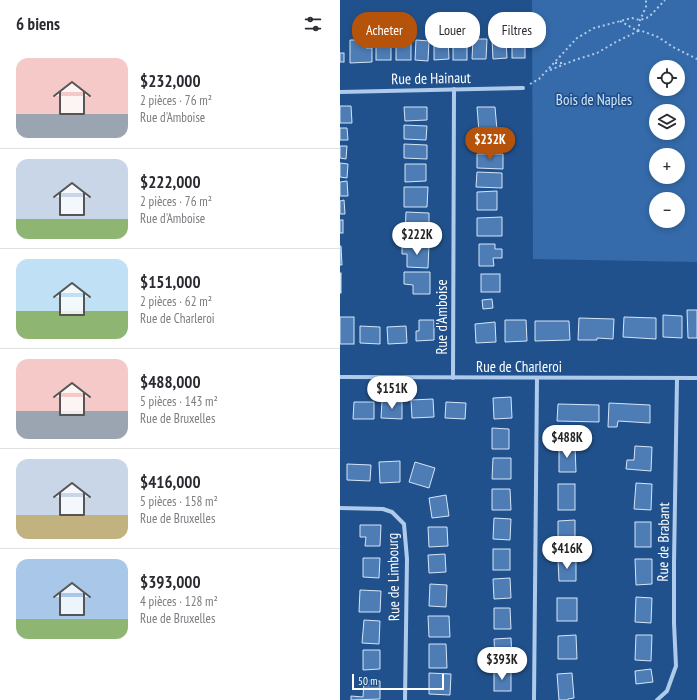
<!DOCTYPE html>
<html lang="fr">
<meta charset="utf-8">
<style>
:root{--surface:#fff;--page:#f7f7f7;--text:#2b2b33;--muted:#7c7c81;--line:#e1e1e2;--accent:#b45309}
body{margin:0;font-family:"PT Sans Narrow",sans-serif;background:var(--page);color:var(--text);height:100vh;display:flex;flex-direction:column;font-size:15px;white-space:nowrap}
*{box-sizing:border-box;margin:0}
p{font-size:13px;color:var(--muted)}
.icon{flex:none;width:22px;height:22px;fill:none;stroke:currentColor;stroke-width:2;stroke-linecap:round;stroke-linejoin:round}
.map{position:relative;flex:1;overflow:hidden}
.side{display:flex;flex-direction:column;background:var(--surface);width:340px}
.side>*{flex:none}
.banner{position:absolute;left:12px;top:12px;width:285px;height:36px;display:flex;gap:8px}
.tools{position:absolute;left:309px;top:60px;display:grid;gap:8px}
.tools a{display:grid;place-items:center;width:36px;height:36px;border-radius:50%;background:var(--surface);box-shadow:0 2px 6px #0003;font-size:20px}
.scale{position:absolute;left:12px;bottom:10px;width:92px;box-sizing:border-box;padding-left:4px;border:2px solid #fff;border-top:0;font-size:11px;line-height:14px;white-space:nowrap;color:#fff;-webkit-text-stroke:3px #21518c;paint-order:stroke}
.price{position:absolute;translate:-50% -34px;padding:0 9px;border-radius:14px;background:#fff;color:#222;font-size:13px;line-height:26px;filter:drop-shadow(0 1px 2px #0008)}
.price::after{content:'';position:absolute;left:50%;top:24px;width:12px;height:9px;margin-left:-6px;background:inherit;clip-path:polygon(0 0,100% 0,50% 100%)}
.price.current{background:var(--accent);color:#fff}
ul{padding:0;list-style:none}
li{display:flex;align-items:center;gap:12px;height:100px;padding:0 16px}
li+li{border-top:1px solid var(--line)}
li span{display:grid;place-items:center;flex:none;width:112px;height:80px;border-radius:12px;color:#555}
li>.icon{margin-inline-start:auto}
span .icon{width:48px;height:48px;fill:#fffc;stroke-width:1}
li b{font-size:17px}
h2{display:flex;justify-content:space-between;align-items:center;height:48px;padding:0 16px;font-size:17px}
.pill{padding:0 14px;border-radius:16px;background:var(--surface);box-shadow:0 2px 6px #0003;font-size:14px;line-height:36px}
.pill.current{background:var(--accent);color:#fff}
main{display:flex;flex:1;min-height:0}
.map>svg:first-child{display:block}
.green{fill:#356baa;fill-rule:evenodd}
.building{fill:#4e7db6;stroke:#d4e5f8}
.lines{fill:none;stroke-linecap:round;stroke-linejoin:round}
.path{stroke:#afcbeb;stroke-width:2;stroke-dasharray:2 3;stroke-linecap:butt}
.street{stroke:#afcbeb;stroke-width:4}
.labels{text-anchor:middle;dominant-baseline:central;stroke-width:3.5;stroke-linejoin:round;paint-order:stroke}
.street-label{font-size:15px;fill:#fff;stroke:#21518c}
.park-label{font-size:15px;fill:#d4e5f8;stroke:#21518c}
</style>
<main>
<section class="side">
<h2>6 biens<svg class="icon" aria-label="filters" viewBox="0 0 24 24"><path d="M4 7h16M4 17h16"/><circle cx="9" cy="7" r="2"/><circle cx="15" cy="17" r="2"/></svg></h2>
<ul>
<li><span style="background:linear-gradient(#f6c9c9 70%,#9aa5b1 0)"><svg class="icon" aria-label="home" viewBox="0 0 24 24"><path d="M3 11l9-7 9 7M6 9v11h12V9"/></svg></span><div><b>$232,000</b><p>2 pièces · 76 m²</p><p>Rue d'Amboise</p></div></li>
<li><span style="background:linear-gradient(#c9d6e8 75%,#8fb573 0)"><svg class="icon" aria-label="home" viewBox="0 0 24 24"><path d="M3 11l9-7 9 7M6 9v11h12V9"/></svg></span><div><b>$222,000</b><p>2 pièces · 76 m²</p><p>Rue d'Amboise</p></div></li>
<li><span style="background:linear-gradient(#bfe0f5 65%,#8fb573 0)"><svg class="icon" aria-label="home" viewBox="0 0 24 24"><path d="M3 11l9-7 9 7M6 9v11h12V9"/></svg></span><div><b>$151,000</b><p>2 pièces · 62 m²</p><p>Rue de Charleroi</p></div></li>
<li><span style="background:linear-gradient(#f6c9c9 65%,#9aa5b1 0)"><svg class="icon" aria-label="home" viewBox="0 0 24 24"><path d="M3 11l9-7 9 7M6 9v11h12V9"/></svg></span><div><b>$488,000</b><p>5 pièces · 143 m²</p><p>Rue de Bruxelles</p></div></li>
<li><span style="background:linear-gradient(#c9d6e8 70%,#c2b280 0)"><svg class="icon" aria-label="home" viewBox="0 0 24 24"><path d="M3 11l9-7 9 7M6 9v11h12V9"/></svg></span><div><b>$416,000</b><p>5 pièces · 158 m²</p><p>Rue de Bruxelles</p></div></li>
<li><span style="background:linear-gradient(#a9c7e8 75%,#8fb573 0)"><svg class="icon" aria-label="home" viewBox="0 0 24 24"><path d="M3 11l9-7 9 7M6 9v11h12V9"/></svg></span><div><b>$393,000</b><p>4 pièces · 128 m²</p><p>Rue de Bruxelles</p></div></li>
</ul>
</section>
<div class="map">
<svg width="357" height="700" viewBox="0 0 357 700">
<rect width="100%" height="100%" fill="#21518c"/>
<!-- green -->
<path class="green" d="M 192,0 L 357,0 L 357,262 L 193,259 ZM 316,67 L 338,67 L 338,89 L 316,89 ZM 316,111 L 338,111 L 338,133 L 316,133 ZM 316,155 L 338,155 L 338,177 L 316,177 ZM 316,199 L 338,199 L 338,221 L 316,221 Z"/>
<!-- building -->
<g class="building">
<polygon points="94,39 108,39 109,59 94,60"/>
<rect x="113" y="39" width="14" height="21"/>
<polygon points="133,39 147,39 146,59 132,59"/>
<polygon points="152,39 166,39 167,58 153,59"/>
<polygon points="10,40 26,40 26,48 32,48 32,62 10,63"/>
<rect x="36" y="40" width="15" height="20"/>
<rect x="56" y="40" width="15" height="20"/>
<polygon points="76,40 89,41 88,61 75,60"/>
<rect x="172" y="41" width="13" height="17"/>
<rect x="0" y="53" width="4" height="9"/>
<polygon points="0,106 11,106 12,123 0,123"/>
<polygon points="64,107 87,107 87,120 65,121"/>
<polygon points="137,107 155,107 157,130 139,132"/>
<polygon points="64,125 87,126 86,140 64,139"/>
<polygon points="0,128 7,128 8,140 0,140"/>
<rect x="138" y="136" width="21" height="13"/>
<polygon points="64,144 87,145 87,159 64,158"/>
<polygon points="0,146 7,146 6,159 0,158"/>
<polygon points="137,154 163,154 163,169 137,168"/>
<polygon points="0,163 8,164 7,178 0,177"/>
<polygon points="65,164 86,164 86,181 65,182"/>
<polygon points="137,172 162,173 162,188 136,187"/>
<polygon points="7,181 8,196 0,196 0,182"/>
<polygon points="64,187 88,187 87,207 64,207"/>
<polygon points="157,191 157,210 137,210 137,192"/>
<polygon points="4,200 5,214 0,214 0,201"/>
<polygon points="66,212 89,213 89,236 65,235"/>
<polygon points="162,217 162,236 137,236 137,218"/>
<rect x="0" y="220" width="3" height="13"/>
<polygon points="139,244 155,244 155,249 162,249 162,258 153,258 154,266 139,266"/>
<polygon points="62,245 89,245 88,268 67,267 67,254 62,254"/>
<polygon points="0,246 1,246 2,265 0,265"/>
<polygon points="64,272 90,272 90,294 73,294 73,285 64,284"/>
<rect x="0" y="273" width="1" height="20"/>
<rect x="141" y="274" width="19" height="18"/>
<polygon points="152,299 153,308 143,309 142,300"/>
<polygon points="347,310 357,310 357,338 348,338"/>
<polygon points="323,315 342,316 342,338 323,337"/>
<rect x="0" y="317" width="14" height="27"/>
<polygon points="284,317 316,318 316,339 283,337"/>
<polygon points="239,318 274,319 273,339 257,338 257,340 238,340"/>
<polygon points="79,320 94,320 94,340 76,341 76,331 79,331"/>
<polygon points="165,320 186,320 187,341 165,342"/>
<polygon points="195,321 229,321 230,340 195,341"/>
<polygon points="155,322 156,342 136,343 135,324"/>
<polygon points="20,326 40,327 40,344 20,343"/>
<polygon points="66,326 67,343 48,344 47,327"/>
<polygon points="171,397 172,418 154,419 153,398"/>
<polygon points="93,399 94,417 72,418 71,400"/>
<polygon points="42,401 62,402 62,419 41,418"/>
<polygon points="14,402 34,402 34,419 13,419"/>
<polygon points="106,402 126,403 125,419 105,418"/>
<polygon points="269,403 310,405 310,423 278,421 277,427 268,427"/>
<polygon points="218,404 259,405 259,422 217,421"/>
<polygon points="152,428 169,429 169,449 152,449"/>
<polygon points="235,445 236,472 219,472 219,446"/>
<polygon points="295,446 312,447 311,471 286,469 287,460 294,460"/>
<polygon points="153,458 171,458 171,479 152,479"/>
<polygon points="60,461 60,482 40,483 39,462"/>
<polygon points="75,462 95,468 89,488 69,482"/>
<polygon points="7,464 31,465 30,481 7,480"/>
<polygon points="296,483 312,484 311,510 294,509"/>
<rect x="218" y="484" width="17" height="26"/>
<polygon points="152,489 170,489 171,510 152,510"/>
<polygon points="106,495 109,516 92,518 89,498"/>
<polygon points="154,518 171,519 170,540 153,539"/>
<polygon points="235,520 235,547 218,547 218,521"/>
<rect x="295" y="522" width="16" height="25"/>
<polygon points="20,525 41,525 40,546 25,546 26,537 20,537"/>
<polygon points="88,527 107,527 108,546 89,547"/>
<rect x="153" y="549" width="17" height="21"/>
<polygon points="105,554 106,572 89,573 88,555"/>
<polygon points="23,558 40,558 39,578 23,577"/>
<polygon points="295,559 312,559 312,584 296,585"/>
<polygon points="218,560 236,560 236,581 219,581"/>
<polygon points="170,578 171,598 154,599 153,579"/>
<polygon points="90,584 107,585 106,607 89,606"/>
<polygon points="20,590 41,591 40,612 19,612"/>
<polygon points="296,597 312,598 311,623 295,622"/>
<rect x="217" y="598" width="20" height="23"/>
<polygon points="154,608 170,608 171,629 154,629"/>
<polygon points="88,616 109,616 110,637 89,637"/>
<polygon points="24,620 40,621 39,644 22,643"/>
<polygon points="236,635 237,659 218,659 218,636"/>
<polygon points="296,635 312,635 311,661 295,660"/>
<polygon points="171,638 172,659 155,660 154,639"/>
<polygon points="89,644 106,644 107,668 89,668"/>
<polygon points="23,650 40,650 40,669 23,670"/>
<polygon points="311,669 313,682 296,684 295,671"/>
<rect x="154" y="671" width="17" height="20"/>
<polygon points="89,673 111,674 110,695 89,694"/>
<polygon points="232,673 234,698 228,699 228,700 219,700 217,674"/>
<polygon points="24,680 40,681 40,699 11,700 11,696 23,697"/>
</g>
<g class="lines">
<!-- path -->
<g class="path">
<polyline points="280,21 298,31 302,31 318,37 333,47 357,59"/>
<polyline points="298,31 300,20 306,7 306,0"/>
<polyline points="215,63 225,63"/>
<polyline points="210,70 235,60 257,53 276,42 298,31"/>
<polyline points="190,84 199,79 237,38 254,28 292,18 300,20 309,17 325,0"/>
</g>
<!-- street -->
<g class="street">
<polyline points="0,92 183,88"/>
<polyline points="0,377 357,378"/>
<polyline points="113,378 114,89"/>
<polyline points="0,508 43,509 52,512 64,524 67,559 65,700"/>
<polyline points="194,700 197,378"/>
<polyline points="317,700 327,691 336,666 334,623 334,563 337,379"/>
</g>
</g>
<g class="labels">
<!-- street labels -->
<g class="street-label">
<text transform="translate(91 78) rotate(-1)">Rue de Hainaut</text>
<text transform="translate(101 317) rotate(-90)">Rue d'Amboise</text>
<text x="179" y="366">Rue de Charleroi</text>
<text transform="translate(323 542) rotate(-89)">Rue de Brabant</text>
<text transform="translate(53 577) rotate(-91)">Rue de Limbourg</text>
</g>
<!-- park labels -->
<g class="park-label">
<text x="254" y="99">Bois de Naples</text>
</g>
</g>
</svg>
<div class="tools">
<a><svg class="icon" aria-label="locate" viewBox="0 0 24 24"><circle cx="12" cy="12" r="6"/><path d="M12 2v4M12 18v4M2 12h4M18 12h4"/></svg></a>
<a><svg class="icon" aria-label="layers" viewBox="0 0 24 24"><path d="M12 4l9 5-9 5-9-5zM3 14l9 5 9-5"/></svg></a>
<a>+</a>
<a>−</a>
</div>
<div class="scale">50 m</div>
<b class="price current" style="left:150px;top:161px">$232K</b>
<b class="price" style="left:77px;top:256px">$222K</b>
<b class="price" style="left:52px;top:410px">$151K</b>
<b class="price" style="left:227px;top:459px">$488K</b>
<b class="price" style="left:227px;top:570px">$416K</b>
<b class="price" style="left:162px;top:681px">$393K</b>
<div class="banner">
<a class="pill current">Acheter</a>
<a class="pill">Louer</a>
<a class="pill">Filtres</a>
</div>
</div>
</main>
